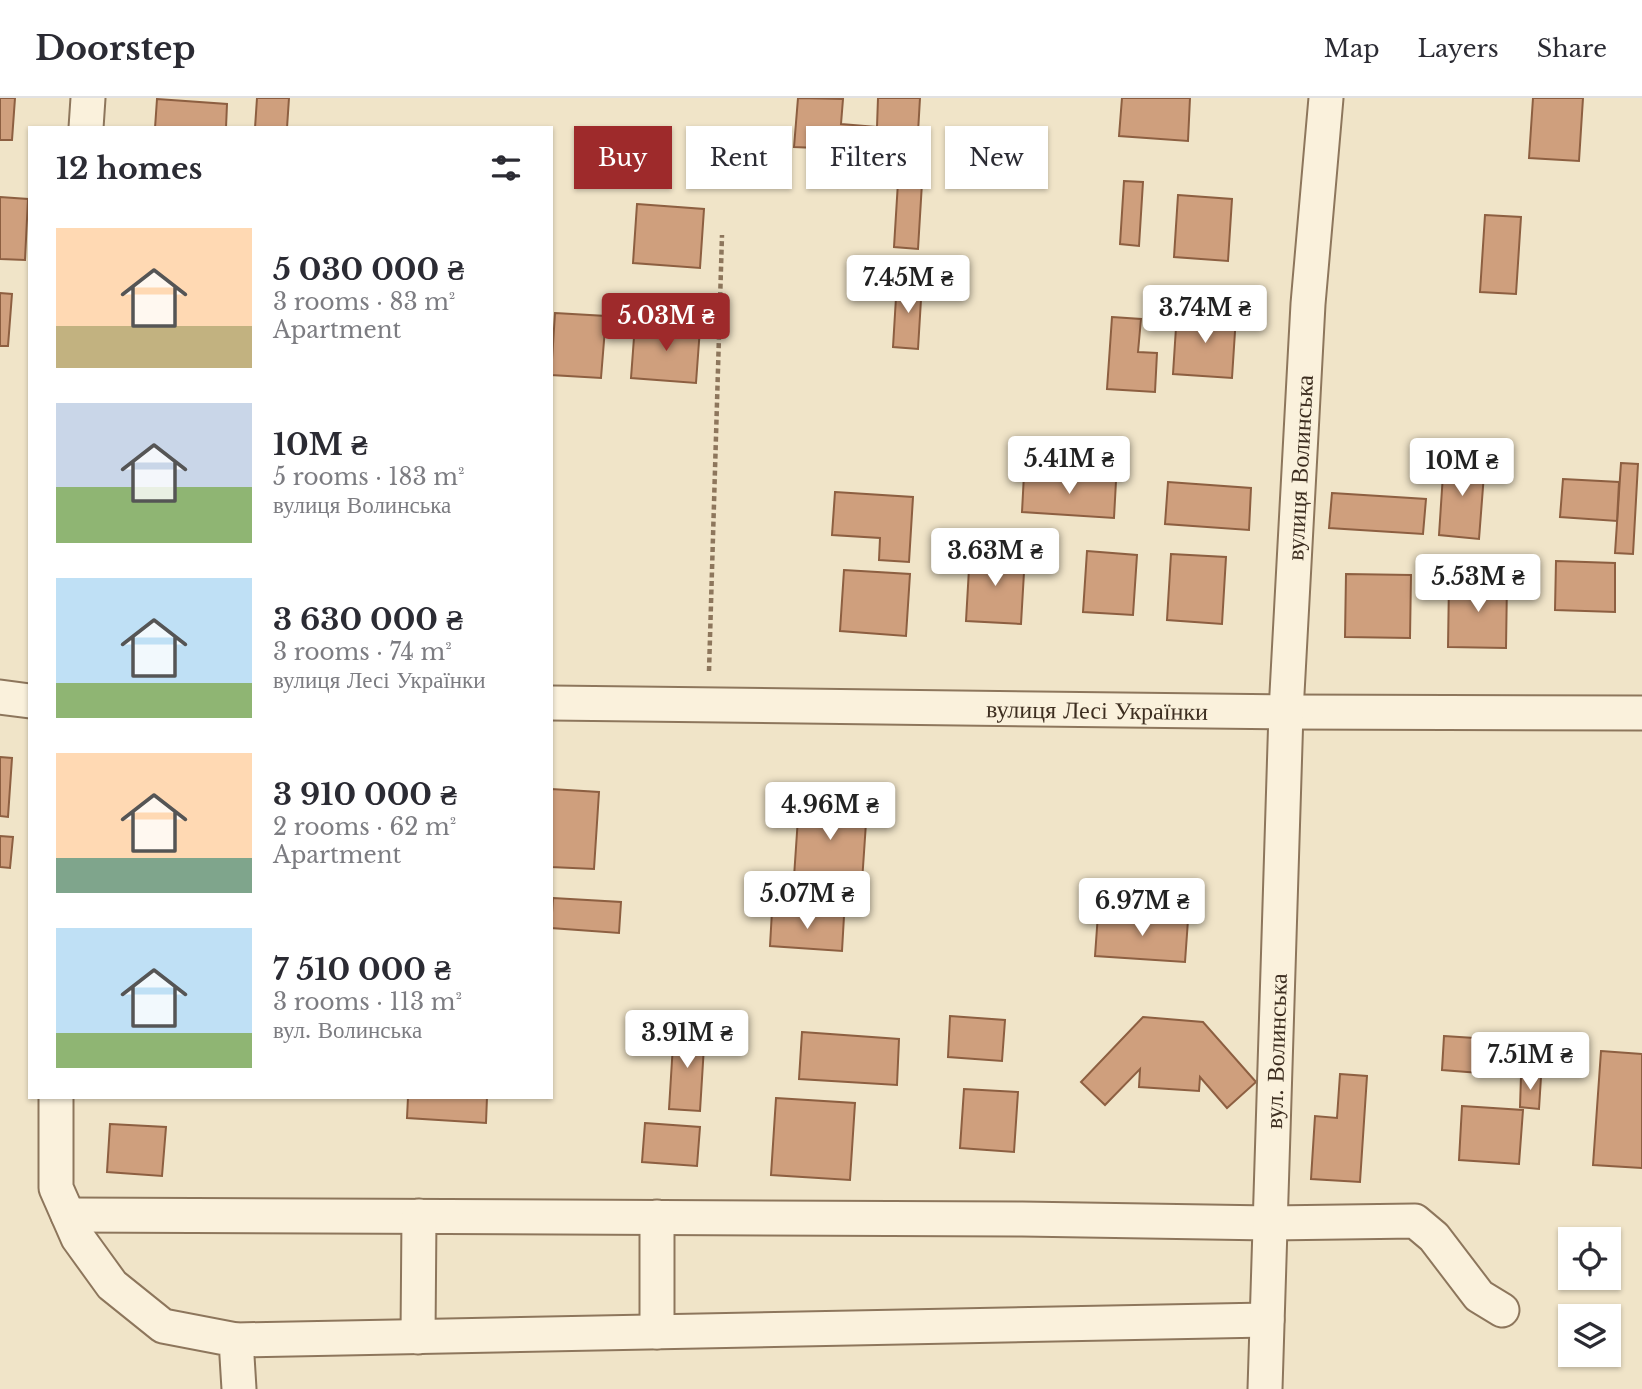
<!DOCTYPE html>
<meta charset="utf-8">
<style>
:root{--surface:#fff;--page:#f2f2f3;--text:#2b2b33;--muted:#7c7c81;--line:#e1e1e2;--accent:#9e2a2b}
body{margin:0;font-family:"Libre Baskerville",serif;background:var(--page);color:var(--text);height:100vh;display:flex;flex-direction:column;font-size:26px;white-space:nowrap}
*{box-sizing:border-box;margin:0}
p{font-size:23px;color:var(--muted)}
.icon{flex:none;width:38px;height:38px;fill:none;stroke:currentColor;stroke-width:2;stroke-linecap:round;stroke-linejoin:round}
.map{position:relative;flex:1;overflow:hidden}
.sheet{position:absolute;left:28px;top:28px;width:525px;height:973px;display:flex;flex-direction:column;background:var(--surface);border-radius:0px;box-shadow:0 2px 5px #0004}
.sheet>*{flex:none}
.hud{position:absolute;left:574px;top:28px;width:665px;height:63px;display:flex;gap:14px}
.tools{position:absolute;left:1558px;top:1129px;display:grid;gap:14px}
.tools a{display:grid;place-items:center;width:63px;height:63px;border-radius:0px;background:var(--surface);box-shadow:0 2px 5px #0004;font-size:35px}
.price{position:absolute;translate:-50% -60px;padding:0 16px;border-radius:7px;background:#fff;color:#222;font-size:23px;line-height:46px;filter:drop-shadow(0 2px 4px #0008)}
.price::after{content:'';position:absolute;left:50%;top:42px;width:21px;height:16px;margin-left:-10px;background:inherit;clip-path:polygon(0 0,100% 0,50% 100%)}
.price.current{background:var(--accent);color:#fff}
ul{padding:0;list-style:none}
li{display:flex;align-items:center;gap:21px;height:175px;padding:0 28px}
li span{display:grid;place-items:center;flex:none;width:196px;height:140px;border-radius:0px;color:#555}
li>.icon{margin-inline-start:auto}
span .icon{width:84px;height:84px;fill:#fffc;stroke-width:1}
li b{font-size:30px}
h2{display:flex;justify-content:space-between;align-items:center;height:84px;padding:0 28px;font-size:30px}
.chip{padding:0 24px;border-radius:0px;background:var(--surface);box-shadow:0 2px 5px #0004;font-size:24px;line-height:63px}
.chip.current{background:var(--accent);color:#fff}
header{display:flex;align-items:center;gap:42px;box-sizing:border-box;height:98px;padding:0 35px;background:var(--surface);border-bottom:2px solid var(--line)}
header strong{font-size:33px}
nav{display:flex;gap:38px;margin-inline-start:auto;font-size:24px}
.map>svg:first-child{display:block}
.building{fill:#cf9f7d;stroke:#8d5f41;stroke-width:2}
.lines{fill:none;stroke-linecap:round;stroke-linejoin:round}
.minor-casing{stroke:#8d765c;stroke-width:37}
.path{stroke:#8d765c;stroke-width:4.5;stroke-dasharray:5 3.5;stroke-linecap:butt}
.minor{stroke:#faf1dc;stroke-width:33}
.labels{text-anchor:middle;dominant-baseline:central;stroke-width:5;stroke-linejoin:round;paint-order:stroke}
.street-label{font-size:24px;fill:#3d2e20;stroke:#f7eed8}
</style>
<header>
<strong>Doorstep</strong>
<nav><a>Map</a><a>Layers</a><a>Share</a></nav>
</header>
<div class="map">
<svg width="1642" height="1291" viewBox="0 0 1642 1291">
<rect width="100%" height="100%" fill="#f0e4c8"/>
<!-- building -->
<g class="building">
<polygon points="0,0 15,0 12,42 0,42"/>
<polygon points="257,0 289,0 287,30 255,30"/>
<polygon points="798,0 843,1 841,26 877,29 878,0 920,0 917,52 840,46 840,51 794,49"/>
<polygon points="1122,0 1190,0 1188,43 1119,38"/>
<polygon points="1533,0 1583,0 1579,63 1529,60"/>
<polygon points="157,1 227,6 226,30 155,30"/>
<polygon points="1124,83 1143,84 1139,148 1120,146"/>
<polygon points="898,84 922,85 918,151 894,149"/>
<polygon points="1178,97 1232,101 1228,163 1174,159"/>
<polygon points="0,99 28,101 25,162 0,161"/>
<polygon points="637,106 704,111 700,170 633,165"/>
<polygon points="1485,117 1521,119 1516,196 1480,194"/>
<polygon points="897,183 922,185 918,251 893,249"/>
<polygon points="0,195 12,196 8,248 0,248"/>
<polygon points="1177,214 1236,218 1232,280 1173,276"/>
<polygon points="555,215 606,218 601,280 551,277"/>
<polygon points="1112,219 1141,221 1138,254 1157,255 1155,294 1107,291"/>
<polygon points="635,226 700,230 696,285 631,280"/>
<polygon points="1444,361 1485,363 1479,441 1439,437"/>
<polygon points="1621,365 1638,366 1633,456 1615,455"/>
<polygon points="1024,376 1116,383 1114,420 1022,414"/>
<polygon points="1563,381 1619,384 1617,423 1560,419"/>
<polygon points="1168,384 1251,390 1249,432 1165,426"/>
<polygon points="835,394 913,399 909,464 879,462 880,440 832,437"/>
<polygon points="1332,395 1426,401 1423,436 1329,430"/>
<polygon points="970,453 1025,457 1021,526 966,523"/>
<polygon points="1087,453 1137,457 1133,517 1083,514"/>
<polygon points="1171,456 1226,459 1222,526 1167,522"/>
<polygon points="1556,463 1615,465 1615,514 1555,512"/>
<polygon points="844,472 910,476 906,538 840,533"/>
<polygon points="1346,476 1411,477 1410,540 1345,539"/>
<polygon points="1449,483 1507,484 1506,550 1448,549"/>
<polygon points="0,659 12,660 8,719 0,718"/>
<polygon points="551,691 599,694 594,771 551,769"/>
<polygon points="799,705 867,710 862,784 794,779"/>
<polygon points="0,738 13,739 10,770 0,769"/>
<polygon points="553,800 621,804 619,835 551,830"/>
<polygon points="772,813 844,818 842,853 770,848"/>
<polygon points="1098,816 1188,822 1185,864 1095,858"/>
<polygon points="950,918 1005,922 1002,963 948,959"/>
<polygon points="1143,919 1203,924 1256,984 1227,1010 1200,979 1199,993 1139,989 1140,971 1105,1007 1081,984"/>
<polygon points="674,930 705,932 700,1013 669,1011"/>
<polygon points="802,934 899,941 897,987 799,981"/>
<polygon points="1444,938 1520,943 1518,978 1442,972"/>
<polygon points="1601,953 1642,956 1642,1070 1593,1067"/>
<polygon points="1340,976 1367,978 1360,1084 1311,1081 1315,1018 1337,1020"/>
<polygon points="1521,978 1541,979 1539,1011 1520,1009"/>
<polygon points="964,991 1018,994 1014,1054 960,1050"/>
<polygon points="408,999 487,999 486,1025 407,1020"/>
<polygon points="776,1000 855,1005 850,1082 771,1077"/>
<polygon points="1462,1008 1523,1012 1519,1066 1459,1062"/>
<polygon points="645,1025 700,1029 697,1068 642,1064"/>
<polygon points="110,1026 166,1029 162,1078 107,1074"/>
</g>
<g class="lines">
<!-- minor casing -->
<g class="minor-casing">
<g id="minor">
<polyline points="86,30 88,0"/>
<polyline points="0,599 30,603"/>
<path id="s1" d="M 551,605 L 1286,614 L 1642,615"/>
<polyline points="56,999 56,1090 78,1140 112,1187 163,1228 236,1242 239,1291"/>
<polyline points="68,1117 1022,1121 1270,1125 1415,1123 1434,1139 1479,1198 1502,1212"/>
<polyline points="657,1234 657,1119"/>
<polyline points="418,1239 419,1118"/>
<polyline points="236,1242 1267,1222"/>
<path id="s2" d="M 1265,1291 L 1286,614 L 1308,206 L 1326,0"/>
</g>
</g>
<!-- path -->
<polyline class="path" points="709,573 722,137"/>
<!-- minor -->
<use href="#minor" class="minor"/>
</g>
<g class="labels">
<!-- street labels -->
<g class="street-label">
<text stroke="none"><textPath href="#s2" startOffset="922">вулиця Волинська</textPath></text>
<text stroke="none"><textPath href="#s1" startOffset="546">вулиця Лесі Українки</textPath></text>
<text stroke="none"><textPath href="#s2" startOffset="338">вул. Волинська</textPath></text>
</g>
</g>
</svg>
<div class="tools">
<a><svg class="icon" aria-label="locate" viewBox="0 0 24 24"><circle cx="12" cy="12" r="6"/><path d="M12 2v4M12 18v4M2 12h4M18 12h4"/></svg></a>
<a><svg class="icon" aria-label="layers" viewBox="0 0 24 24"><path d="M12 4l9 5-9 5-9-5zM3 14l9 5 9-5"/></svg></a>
</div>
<b class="price" style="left:908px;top:217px">7.45M ₴</b>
<b class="price" style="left:1205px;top:247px">3.74M ₴</b>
<b class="price current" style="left:666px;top:255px">5.03M ₴</b>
<b class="price" style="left:1069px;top:398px">5.41M ₴</b>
<b class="price" style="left:1462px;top:400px">10M ₴</b>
<b class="price" style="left:995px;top:490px">3.63M ₴</b>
<b class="price" style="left:1478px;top:516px">5.53M ₴</b>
<b class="price" style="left:830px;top:744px">4.96M ₴</b>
<b class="price" style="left:807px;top:833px">5.07M ₴</b>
<b class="price" style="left:1142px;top:840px">6.97M ₴</b>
<b class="price" style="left:687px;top:972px">3.91M ₴</b>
<b class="price" style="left:1530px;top:994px">7.51M ₴</b>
<div class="hud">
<a class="chip current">Buy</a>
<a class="chip">Rent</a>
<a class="chip">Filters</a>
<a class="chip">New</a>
</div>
<section class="sheet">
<h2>12 homes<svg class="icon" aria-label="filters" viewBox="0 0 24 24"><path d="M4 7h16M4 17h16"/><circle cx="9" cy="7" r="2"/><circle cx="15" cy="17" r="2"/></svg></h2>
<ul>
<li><span style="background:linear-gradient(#ffd9b3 70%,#c2b280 0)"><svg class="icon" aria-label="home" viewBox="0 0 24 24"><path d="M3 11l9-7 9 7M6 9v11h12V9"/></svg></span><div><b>5 030 000 ₴</b><p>3 rooms · 83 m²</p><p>Apartment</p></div></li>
<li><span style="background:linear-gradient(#c9d6e8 60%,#8fb573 0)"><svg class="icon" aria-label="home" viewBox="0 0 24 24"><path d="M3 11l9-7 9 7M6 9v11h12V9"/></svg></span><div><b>10M ₴</b><p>5 rooms · 183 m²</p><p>вулиця Волинська</p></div></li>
<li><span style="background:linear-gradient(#bfe0f5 75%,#8fb573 0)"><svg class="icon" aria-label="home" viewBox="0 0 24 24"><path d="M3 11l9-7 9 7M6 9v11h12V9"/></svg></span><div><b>3 630 000 ₴</b><p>3 rooms · 74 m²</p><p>вулиця Лесі Українки</p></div></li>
<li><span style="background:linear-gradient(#ffd9b3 75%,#7fa58c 0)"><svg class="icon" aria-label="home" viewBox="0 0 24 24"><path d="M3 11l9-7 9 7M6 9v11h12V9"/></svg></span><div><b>3 910 000 ₴</b><p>2 rooms · 62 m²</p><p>Apartment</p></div></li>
<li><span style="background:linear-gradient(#bfe0f5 75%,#8fb573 0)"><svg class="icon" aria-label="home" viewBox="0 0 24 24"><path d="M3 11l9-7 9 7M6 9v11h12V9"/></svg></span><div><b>7 510 000 ₴</b><p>3 rooms · 113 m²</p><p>вул. Волинська</p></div></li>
</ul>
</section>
</div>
